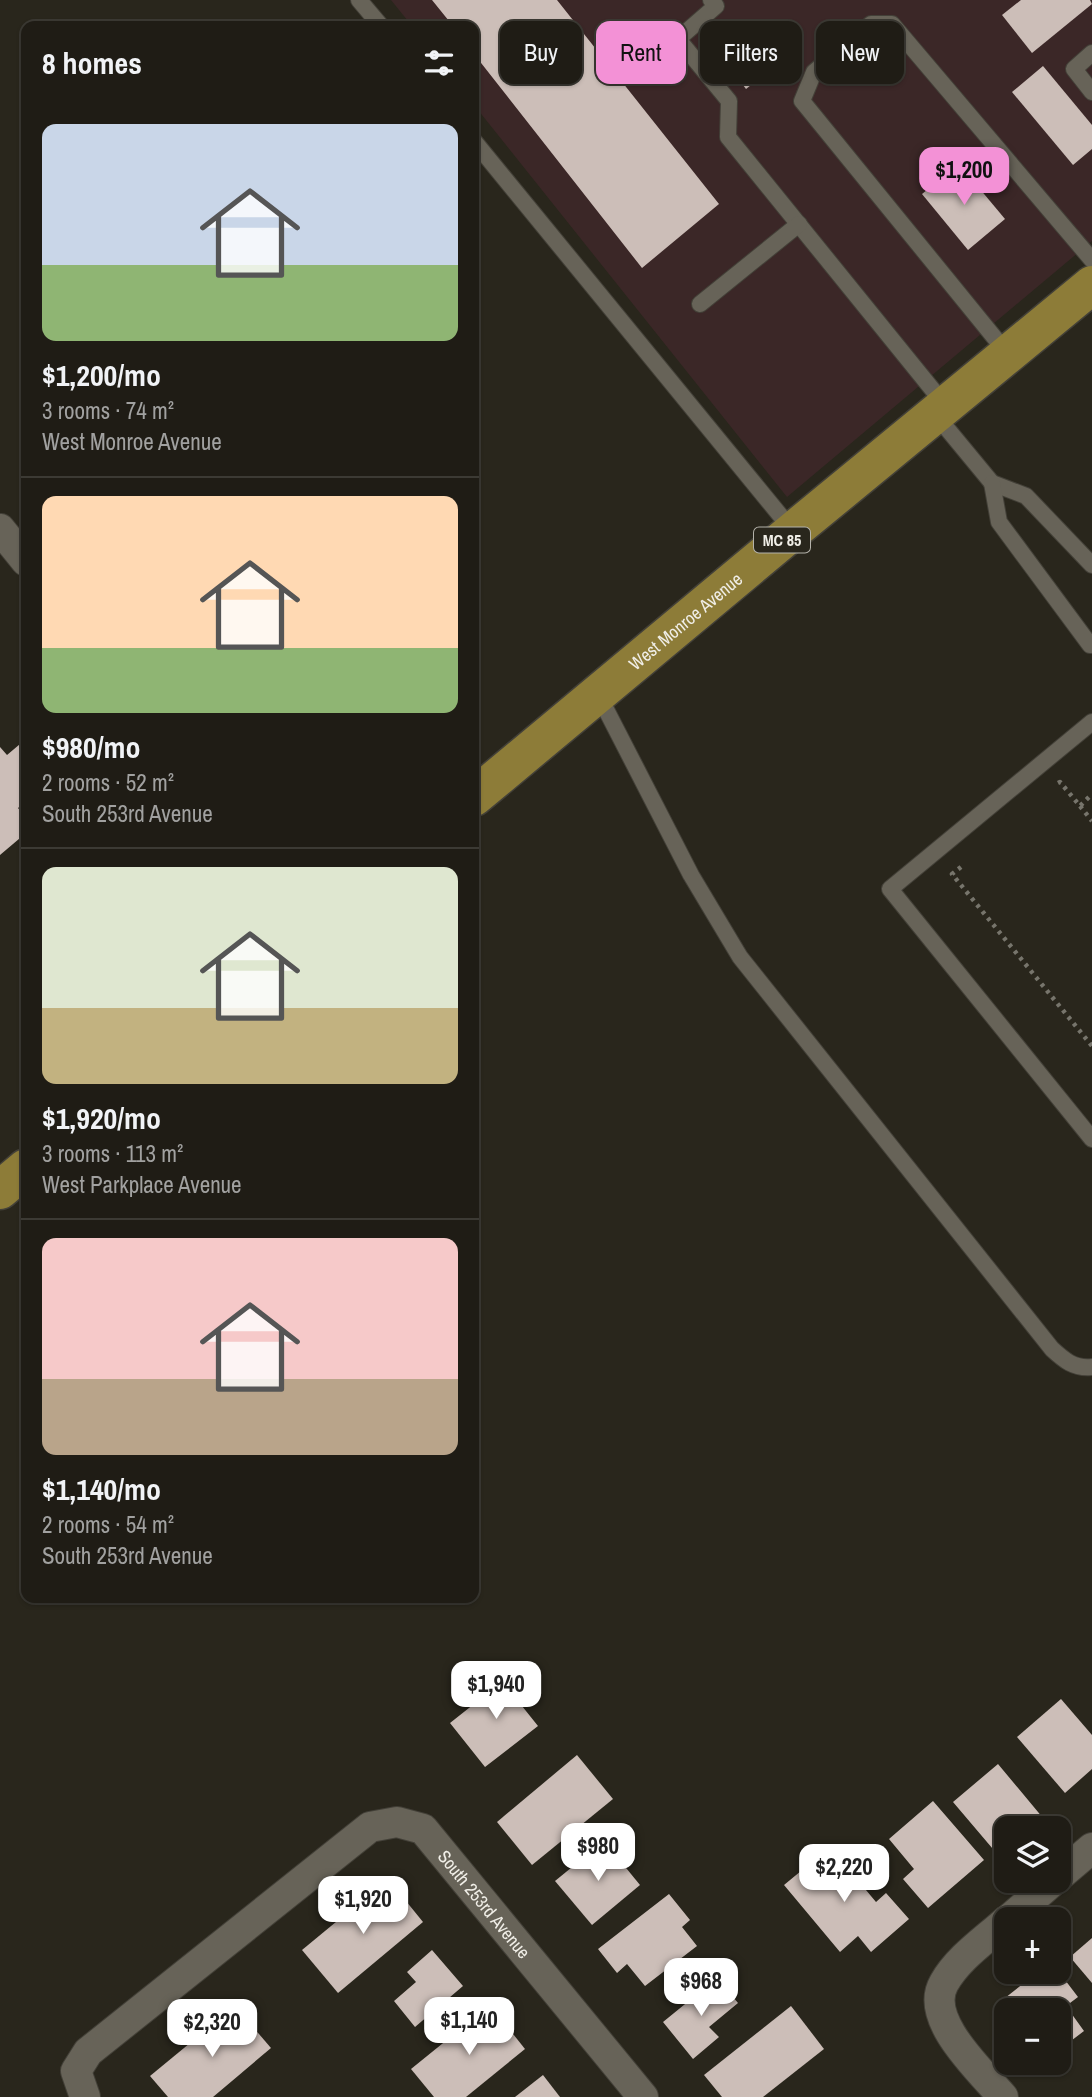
<!DOCTYPE html>
<meta charset="utf-8">
<style>
:root{--surface:#1f1c15;--page:#2c2922;--text:#f1f3f6;--muted:#a1a1a0;--line:#3c3a34;--accent:#f391d6}
body{margin:0;font-family:"Archivo Narrow",sans-serif;background:var(--page);color:var(--text);height:100vh;display:flex;flex-direction:column;font-size:26px;white-space:nowrap}
*{box-sizing:border-box;margin:0}
p{font-size:23px;color:var(--muted)}
.icon{flex:none;width:38px;height:38px;fill:none;stroke:currentColor;stroke-width:2;stroke-linecap:round;stroke-linejoin:round}
.map{position:relative;flex:1;overflow:hidden}
.sheet{position:absolute;left:21px;top:21px;width:458px;height:1582px;display:flex;flex-direction:column;background:var(--surface);border-radius:14px;box-shadow:0 2px 5px #0004,0 0 0 2px var(--line)}
.sheet>*{flex:none}
.guide{position:absolute;left:500px;top:21px;width:486px;height:63px;display:flex;gap:14px}
.controls{position:absolute;left:994px;top:1816px;display:grid;gap:14px}
.controls a{display:grid;place-items:center;width:77px;height:77px;border-radius:14px;background:var(--surface);box-shadow:0 2px 5px #0004,0 0 0 2px var(--line);font-size:35px}
.price{position:absolute;translate:-50% -60px;padding:0 16px;border-radius:14px;background:#fff;color:#222;font-size:23px;line-height:46px;filter:drop-shadow(0 2px 4px #0008)}
.price::after{content:'';position:absolute;left:50%;top:42px;width:21px;height:16px;margin-left:-10px;background:inherit;clip-path:polygon(0 0,100% 0,50% 100%)}
.price.current{background:var(--accent);color:#111}
ul{padding:0;list-style:none}
li{display:grid;align-content:center;gap:14px;height:371px;padding:0 21px}
li+li{border-top:2px solid var(--line)}
li span{display:grid;place-items:center;height:217px;border-radius:14px;color:#555}
li>.icon{margin-inline-start:auto}
span .icon{width:126px;height:126px;fill:#fffc;stroke-width:1}
li b{font-size:30px}
h2{display:flex;justify-content:space-between;align-items:center;height:84px;padding:0 21px;font-size:30px}
.pill{padding:0 24px;border-radius:14px;background:var(--surface);box-shadow:0 2px 5px #0004,0 0 0 2px var(--line);font-size:24px;line-height:63px}
.pill.current{background:var(--accent);color:#111}
.map>svg:first-child{display:block}
.industrial{fill:#3b2727}
.building{fill:#ccbeb8}
.lines{fill:none;stroke-linecap:round;stroke-linejoin:round}
.service-casing{stroke:#434038;stroke-width:18}
.minor-casing{stroke:#434038;stroke-width:32}
.primary-casing{stroke:#434038;stroke-width:41}
.path{stroke:#77756c;stroke-width:4.5;stroke-dasharray:3.5 5;stroke-linecap:butt}
.service{stroke:#676358;stroke-width:16}
.minor{stroke:#676358;stroke-width:30}
.primary{stroke:#8d7c38;stroke-width:38}
.labels{text-anchor:middle;dominant-baseline:central;stroke-width:7;stroke-linejoin:round;paint-order:stroke}
.shield{fill:#29261c;stroke:#b4b2aa;stroke-width:2}
.shield-label{font-size:16px;font-weight:bold;fill:#f0eee7}
.street-label{font-size:18px;fill:#f0eee7;stroke:#29261c}
</style>
<div class="map">
<svg width="1092" height="2097" viewBox="0 0 1092 2097">
<rect width="100%" height="100%" fill="#29261c"/>
<!-- industrial -->
<polygon class="industrial" points="391,0 1092,0 1092,241 787,497 474,105 474,26 412,26"/>
<!-- building -->
<g class="building">
<polygon points="432,0 557,0 719,204 642,268 474,54 474,26 453,26"/>
<polygon points="1021,0 1090,0 1092,4 1032,53 1002,15"/>
<polygon points="773,20 796,49 746,89 724,60"/>
<polygon points="1043,66 1092,125 1092,149 1073,165 1012,92"/>
<polygon points="959,164 1005,219 968,250 922,194"/>
<polygon points="26,739 26,801 18,808 26,818 26,833 0,855 0,747 7,755"/>
<polygon points="513,1673 532,1698 522,1706 538,1726 485,1767 450,1723"/>
<polygon points="1061,1699 1092,1735 1092,1769 1065,1793 1017,1737"/>
<polygon points="577,1755 613,1799 532,1865 497,1822"/>
<polygon points="998,1764 1043,1818 1030,1829 1006,1829 1006,1849 998,1855 953,1802"/>
<polygon points="933,1801 984,1860 928,1908 903,1879 914,1869 889,1839"/>
<polygon points="604,1841 640,1885 592,1925 555,1881"/>
<polygon points="830,1847 876,1902 886,1893 909,1919 871,1952 858,1936 840,1952 784,1885"/>
<polygon points="388,1879 423,1922 338,1993 302,1950"/>
<polygon points="669,1894 690,1920 682,1927 697,1946 645,1986 627,1964 617,1973 598,1949"/>
<polygon points="1092,1938 1092,1983 1070,1957"/>
<polygon points="432,1950 463,1986 415,2027 394,2001 416,1982 407,1972"/>
<polygon points="1038,1972 1059,1972 1078,1997 1066,2006 1084,2031 1059,2050 1059,2011 1015,2011 1005,1998"/>
<polygon points="717,1978 738,2003 709,2027 719,2037 693,2059 663,2022"/>
<polygon points="490,2005 525,2049 466,2097 434,2097 411,2069"/>
<polygon points="235,2006 271,2048 213,2097 168,2097 150,2076"/>
<polygon points="791,2006 824,2049 763,2097 722,2097 704,2075"/>
<polygon points="543,2075 560,2097 515,2097"/>
</g>
<g class="lines">
<!-- service casing -->
<g class="service-casing">
<g id="service">
<polyline points="359,0 381,26"/>
<polyline points="711,0 716,6 678,39 729,101 728,137 945,405"/>
<polyline points="1092,53 1074,69 1092,92"/>
<polyline points="474,141 793,531"/>
<polyline points="700,304 799,224"/>
<polyline points="1007,353 802,101 814,72 871,24 892,24 1092,260"/>
<polyline points="935,414 992,483 1026,496 1092,565"/>
<polyline points="992,483 999,522 1090,645 1092,645"/>
<path d="M 598,694 L 691,875 L 740,957 L 1052,1349 C 1064,1360 1074,1369 1092,1367"/>
<polyline points="1092,722 890,889 1092,1139"/>
</g>
</g>
<!-- minor casing -->
<g class="minor-casing">
<g id="minor">
<polyline points="0,529 26,561"/>
<polyline points="1059,1876 1092,1848"/>
<polyline points="1008,1920 1053,1881"/>
<path id="s1" d="M 85,2097 L 76,2071 L 88,2052 L 370,1827 L 397,1822 L 423,1829 L 643,2097"/>
<path d="M 1003,2097 C 981,2071 923,2019 944,1983 C 958,1958 985,1940 1006,1921"/>
</g>
</g>
<!-- primary casing -->
<g class="primary-casing">
<g id="primary">
<path id="s2" d="M 474,797 L 793,531 L 1092,285"/>
<polyline points="0,1190 26,1168"/>
</g>
</g>
<!-- path -->
<g class="path">
<polyline points="1058,783 1060,782 1080,806 1092,794"/>
<polyline points="1080,806 1092,821"/>
<polyline points="961,867 952,874 1092,1046"/>
</g>
<!-- service -->
<use href="#service" class="service"/>
<!-- minor -->
<use href="#minor" class="minor"/>
<!-- primary -->
<use href="#primary" class="primary"/>
</g>
<g class="labels">
<!-- shield labels -->
<rect class="shield" x="754" y="527.5" width="56" height="25" rx="5"/>
<g class="shield-label">
<text x="782" y="540">MC 85</text>
</g>
<!-- street labels -->
<g class="street-label">
<text stroke="none"><textPath href="#s2" startOffset="275">West Monroe Avenue</textPath></text>
<text stroke="none"><textPath href="#s1" startOffset="562">South 253rd Avenue</textPath></text>
</g>
</g>
</svg>
<div class="controls">
<a><svg class="icon" aria-label="layers" viewBox="0 0 24 24"><path d="M12 4l9 5-9 5-9-5zM3 14l9 5 9-5"/></svg></a>
<a>+</a>
<a>−</a>
</div>
<b class="price current" style="left:964px;top:207px">$1,200</b>
<b class="price" style="left:496px;top:1721px">$1,940</b>
<b class="price" style="left:598px;top:1883px">$980</b>
<b class="price" style="left:844px;top:1904px">$2,220</b>
<b class="price" style="left:363px;top:1936px">$1,920</b>
<b class="price" style="left:701px;top:2018px">$968</b>
<b class="price" style="left:469px;top:2057px">$1,140</b>
<b class="price" style="left:212px;top:2059px">$2,320</b>
<div class="guide">
<a class="pill">Buy</a>
<a class="pill current">Rent</a>
<a class="pill">Filters</a>
<a class="pill">New</a>
</div>
<section class="sheet">
<h2>8 homes<svg class="icon" aria-label="filters" viewBox="0 0 24 24"><path d="M4 7h16M4 17h16"/><circle cx="9" cy="7" r="2"/><circle cx="15" cy="17" r="2"/></svg></h2>
<ul>
<li><span style="background:linear-gradient(#c9d6e8 65%,#8fb573 0)"><svg class="icon" aria-label="home" viewBox="0 0 24 24"><path d="M3 11l9-7 9 7M6 9v11h12V9"/></svg></span><div><b>$1,200/mo</b><p>3 rooms · 74 m²</p><p>West Monroe Avenue</p></div></li>
<li><span style="background:linear-gradient(#ffd9b3 70%,#8fb573 0)"><svg class="icon" aria-label="home" viewBox="0 0 24 24"><path d="M3 11l9-7 9 7M6 9v11h12V9"/></svg></span><div><b>$980/mo</b><p>2 rooms · 52 m²</p><p>South 253rd Avenue</p></div></li>
<li><span style="background:linear-gradient(#dfe7d0 65%,#c2b280 0)"><svg class="icon" aria-label="home" viewBox="0 0 24 24"><path d="M3 11l9-7 9 7M6 9v11h12V9"/></svg></span><div><b>$1,920/mo</b><p>3 rooms · 113 m²</p><p>West Parkplace Avenue</p></div></li>
<li><span style="background:linear-gradient(#f6c9c9 65%,#b9a48a 0)"><svg class="icon" aria-label="home" viewBox="0 0 24 24"><path d="M3 11l9-7 9 7M6 9v11h12V9"/></svg></span><div><b>$1,140/mo</b><p>2 rooms · 54 m²</p><p>South 253rd Avenue</p></div></li>
</ul>
</section>
</div>
